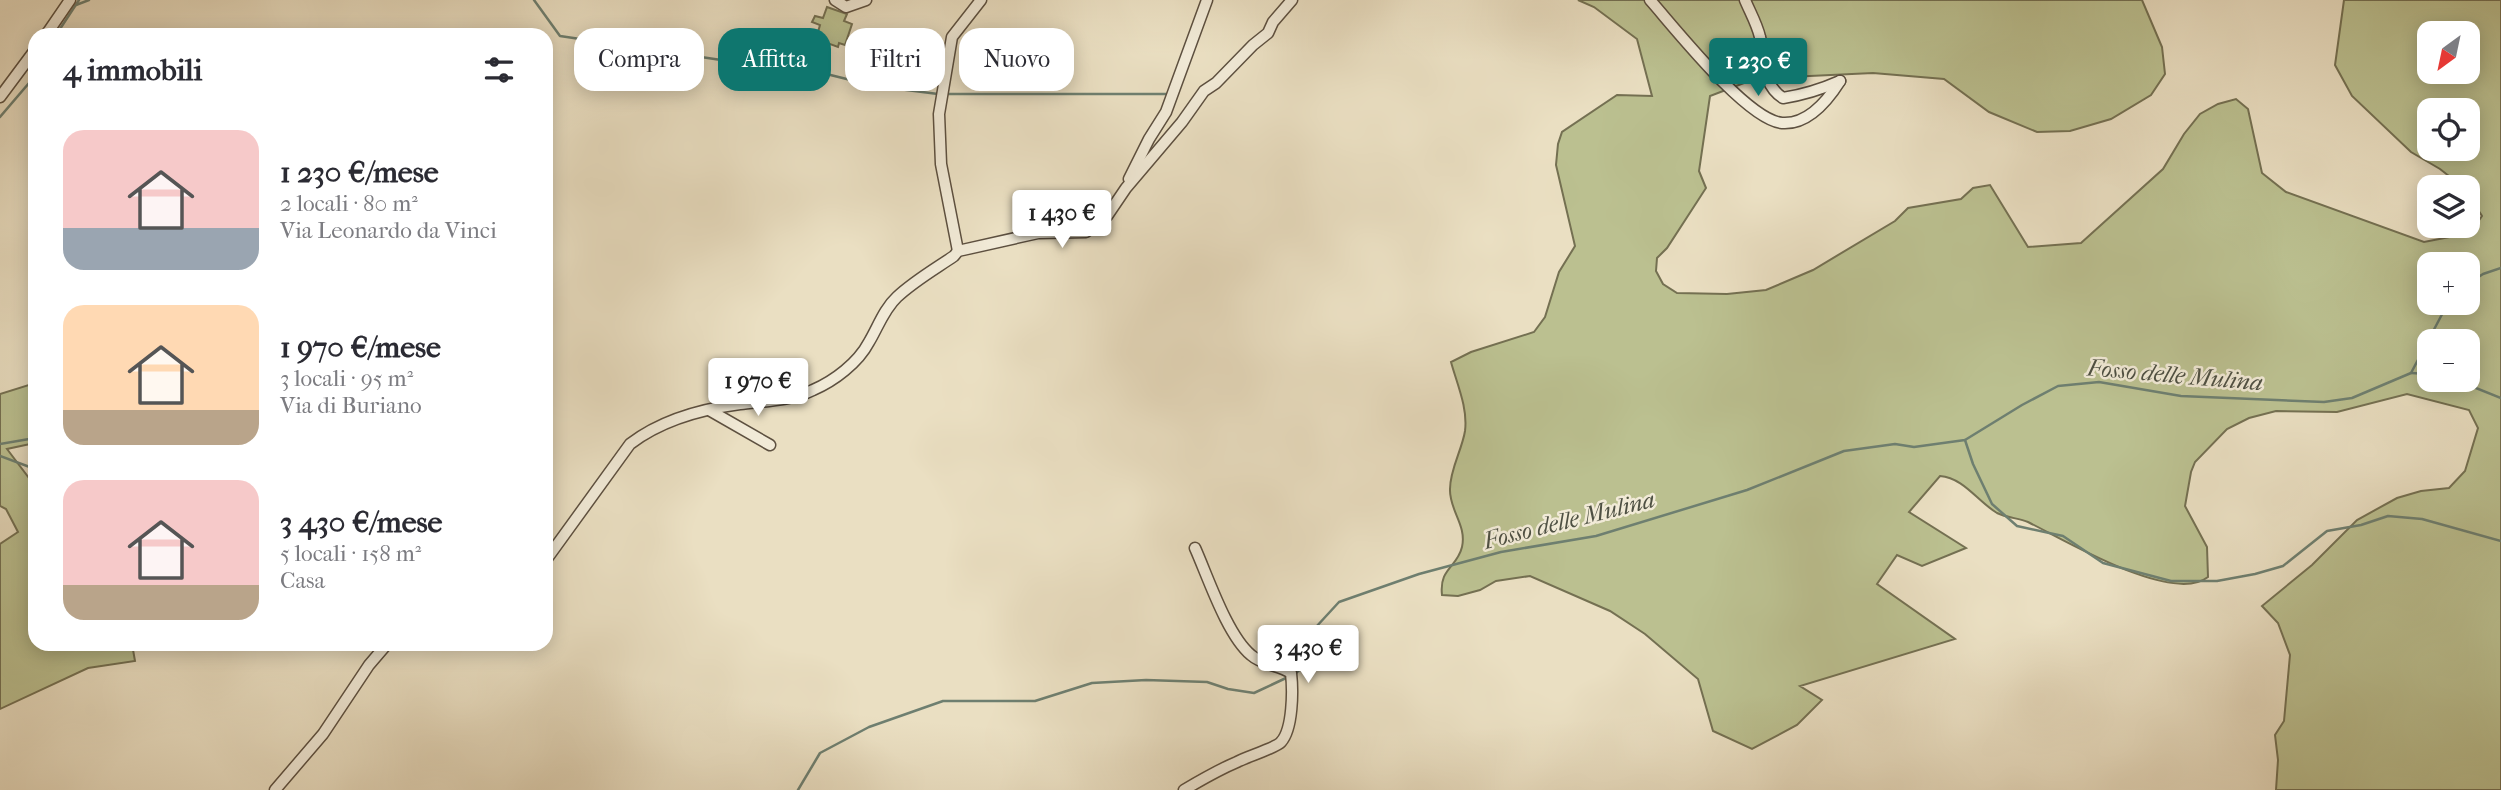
<!DOCTYPE html>
<html lang="it">
<meta charset="utf-8">
<style>
:root{--surface:#fff;--page:#f7f7f7;--text:#2b2b33;--muted:#7c7c81;--accent:#0f766e}
body{margin:0;font-family:"IM FELL French Canon",serif;background:var(--page);color:var(--text);height:100vh;display:flex;flex-direction:column;font-size:26px;white-space:nowrap}
*{box-sizing:border-box;margin:0}
p{font-size:23px;color:var(--muted)}
.icon{flex:none;width:38px;height:38px;fill:none;stroke:currentColor;stroke-width:2;stroke-linecap:round;stroke-linejoin:round}
.map{position:relative;flex:1;overflow:hidden}
.side{position:absolute;left:28px;top:28px;width:525px;height:623px;display:flex;flex-direction:column;background:var(--surface);border-radius:21px;box-shadow:0 4px 18px #0003}
.side>*{flex:none}
.banner{position:absolute;left:574px;top:28px;width:665px;height:63px;display:flex;gap:14px}
.needle{width:46px;rotate:213deg}
.controls{position:absolute;left:2417px;top:21px;display:grid;gap:14px}
.controls a{display:grid;place-items:center;width:63px;height:63px;border-radius:14px;background:var(--surface);box-shadow:0 4px 18px #0003;font-size:35px}
.price{position:absolute;translate:-50% -60px;padding:0 16px;border-radius:7px;background:#fff;color:#222;font-size:23px;line-height:46px;filter:drop-shadow(0 2px 4px #0008)}
.price::after{content:'';position:absolute;left:50%;top:42px;width:21px;height:16px;margin-left:-10px;background:inherit;clip-path:polygon(0 0,100% 0,50% 100%)}
.price.selected{background:var(--accent);color:#fff}
ul{padding:0;list-style:none}
li{display:flex;align-items:center;gap:21px;height:175px;padding:0 35px}
li span{display:grid;place-items:center;flex:none;width:196px;height:140px;border-radius:21px;color:#555}
li>.icon{margin-inline-start:auto}
span .icon{width:84px;height:84px;fill:#fffc;stroke-width:1}
li b{font-size:30px}
h2{display:flex;justify-content:space-between;align-items:center;height:84px;padding:0 35px;font-size:30px}
.tag{padding:0 24px;border-radius:21px;background:var(--surface);box-shadow:0 4px 18px #0003;font-size:24px;line-height:63px}
.tag.selected{background:var(--accent);color:#fff}
.map>svg:first-child{display:block}
.green{fill:#bbc090;stroke:#747052;stroke-width:2;fill-rule:evenodd}
.lines{fill:none;stroke-linecap:round;stroke-linejoin:round}
.stream{stroke:#6e7f70;stroke-width:2.5}
.street-casing{stroke:#5d5040;stroke-width:13}
.street{stroke:#f1ead7;stroke-width:10}
.labels{text-anchor:middle;dominant-baseline:central;stroke-width:5;stroke-linejoin:round;paint-order:stroke}
.water-label{font-size:24px;font-style:italic;fill:#4e5043;stroke:#f1ead7}
</style>
<div class="map">
<svg width="2501" height="790" viewBox="0 0 2501 790">
<rect width="100%" height="100%" fill="#eadfc2"/>
<filter id="stains"><feTurbulence type="fractalNoise" baseFrequency=".00286" numOctaves="4"/><feColorMatrix values="0 0 0 0 .2 0 0 0 0 .09 0 0 0 0 .02 0 0 0 .5 -.17"/></filter>
<radialGradient id="worn" r=".72"><stop offset=".6" stop-color="#630" stop-opacity="0"/><stop offset="1" stop-color="#630" stop-opacity=".3"/></radialGradient>
<!-- green -->
<g class="green">
<path d="M 1578,0 L 2142,0 L 2162,47 L 2165,74 L 2151,95 L 2111,119 L 2070,131 L 2037,132 L 1989,112 L 1944,79 L 1873,73 L 1766,78 L 1744,83 L 1710,96 L 1699,171 L 1706,188 L 1667,248 L 1657,258 L 1656,271 L 1663,284 L 1677,293 L 1727,294 L 1766,290 L 1813,270 L 1895,221 L 1908,208 L 1961,199 L 1973,188 L 1990,185 L 2028,247 L 2081,243 L 2163,169 L 2184,134 L 2200,114 L 2218,104 L 2236,99 L 2248,109 L 2262,173 L 2286,192 L 2424,242 L 2470,233 L 2482,216 L 2468,194 L 2468,187 L 2463,187 L 2440,169 L 2411,152 L 2352,96 L 2335,65 L 2344,0 L 2501,0 L 2501,790 L 2276,790 L 2278,760 L 2275,735 L 2284,721 L 2290,655 L 2278,623 L 2262,606 L 2312,565 L 2357,520 L 2397,498 L 2421,491 L 2449,488 L 2465,471 L 2478,428 L 2469,410 L 2407,394 L 2337,412 L 2276,411 L 2249,418 L 2227,429 L 2195,462 L 2191,472 L 2185,506 L 2207,547 L 2208,577 C 2172,605 2065,540 2028,522 C 2019,518 2007,518 1997,513 C 1977,501 1964,478 1940,476 L 1909,512 L 1966,548 L 1922,566 L 1897,555 L 1877,584 L 1955,639 L 1800,686 L 1822,700 L 1797,725 L 1752,749 L 1713,731 L 1698,679 L 1645,634 L 1610,611 L 1530,576 L 1496,581 L 1480,590 L 1458,596 L 1442,595 C 1439,568 1457,568 1462,547 C 1467,525 1449,510 1450,489 C 1450,469 1462,450 1465,431 C 1468,408 1457,384 1451,362 L 1471,352 L 1534,332 L 1545,317 L 1559,272 L 1575,246 L 1556,165 L 1558,144 L 1562,132 L 1617,95 L 1652,96 L 1637,39 L 1594,7 ZM 2429,33 L 2468,33 L 2468,72 L 2429,72 ZM 2429,110 L 2468,110 L 2468,149 L 2429,149 ZM 2429,264 L 2468,264 L 2468,303 L 2429,303 ZM 2429,341 L 2468,341 L 2468,380 L 2429,380 Z"/>
<polygon points="827,7 847,14 844,21 852,24 845,45 839,43 838,47 816,39 820,25 812,22 815,16 823,18"/>
<polygon points="35,383 35,443 7,449 29,478 35,482 35,644 132,644 135,661 88,668 0,709 0,544 18,532 6,509 0,506 0,394"/>
</g>
<g class="lines">
<!-- stream -->
<g class="stream">
<polyline points="534,0 560,36 748,64 798,67 875,86 938,94"/>
<polyline points="76,5 89,0"/>
<polyline points="56,35 79,0"/>
<polyline points="945,94 1166,94"/>
<polyline points="0,117 35,76"/>
<polyline points="2468,284 2483,274 2501,268"/>
<polyline points="2411,373 2429,374"/>
<polyline points="2456,380 2501,398"/>
<polyline points="1965,440 1973,464 1992,504 2017,526 2063,536 2103,563 2171,581 2217,581 2255,574 2283,566 2327,531 2361,525 2388,516 2422,519 2501,541"/>
<polyline points="0,444 35,438"/>
<polyline points="0,456 35,469"/>
<polyline points="1296,673 1310,660 1316,627 1339,602 1419,574 1501,552 1596,536 1747,490 1844,451 1895,444 1914,447 1965,440 2022,405 2058,386 2099,382 2181,396 2324,402 2352,398 2411,373 2448,303"/>
<polyline points="798,790 820,753 869,727 943,701 1035,701 1092,683 1146,680 1207,682 1228,689 1254,693 1286,678"/>
</g>
<!-- street casing -->
<g class="street-casing">
<g id="street">
<polyline points="835,0 846,7 866,0"/>
<path d="M 1650,0 C 1674,27 1747,120 1782,123 C 1808,125 1828,100 1840,81"/>
<path d="M 1745,0 C 1750,12 1757,24 1760,37 C 1766,60 1761,84 1783,98 C 1802,95 1822,89 1840,81"/>
<polyline points="46,35 70,0"/>
<polyline points="0,97 35,50"/>
<polyline points="1129,179 1149,139 1166,112 1207,0"/>
<polyline points="958,251 941,164 939,114 952,37 981,0"/>
<polyline points="709,410 770,445"/>
<path d="M 546,560 L 630,444 C 660,421 702,409 740,404 C 763,401 791,401 813,390 C 834,381 858,363 869,342 C 878,327 884,309 897,297 C 914,281 935,269 954,256 L 958,251 L 1038,233 L 1086,232 L 1096,225 L 1107,216 L 1126,188 L 1182,122 L 1204,91 L 1216,83 L 1253,45 L 1268,33 L 1273,22 L 1292,0"/>
<polyline points="275,790 323,734 369,665 387,644"/>
<path d="M 1184,790 C 1201,780 1218,770 1237,762 C 1246,757 1276,748 1281,742 C 1293,729 1293,690 1291,673 C 1279,665 1262,665 1251,655 C 1227,635 1208,577 1195,548"/>
</g>
</g>
<!-- street -->
<use href="#street" class="street"/>
</g>
<g class="labels">
<!-- water labels -->
<g class="water-label">
<text transform="translate(2175 375) rotate(5)">Fosso delle Mulina</text>
<text transform="translate(1569 520) rotate(-14)">Fosso delle Mulina</text>
</g>
</g>
<rect width="100%" height="100%" filter="url(#stains)"/>
<rect width="100%" height="100%" fill="url(#worn)"/>
</svg>
<div class="controls">
<a><svg class="needle" viewBox="-14 -14 28 28"><path d="M0-13l5 13h-10z" fill="#e53935"/><path d="M0 13l5-13h-10z" fill="#7c7c81"/></svg></a>
<a><svg class="icon" aria-label="locate" viewBox="0 0 24 24"><circle cx="12" cy="12" r="6"/><path d="M12 2v4M12 18v4M2 12h4M18 12h4"/></svg></a>
<a><svg class="icon" aria-label="layers" viewBox="0 0 24 24"><path d="M12 4l9 5-9 5-9-5zM3 14l9 5 9-5"/></svg></a>
<a>+</a>
<a>−</a>
</div>
<b class="price selected" style="left:1758px;top:98px">1 230 €</b>
<b class="price" style="left:1062px;top:250px">1 430 €</b>
<b class="price" style="left:758px;top:418px">1 970 €</b>
<b class="price" style="left:1308px;top:685px">3 430 €</b>
<div class="banner">
<a class="tag">Compra</a>
<a class="tag selected">Affitta</a>
<a class="tag">Filtri</a>
<a class="tag">Nuovo</a>
</div>
<section class="side">
<h2>4 immobili<svg class="icon" aria-label="filters" viewBox="0 0 24 24"><path d="M4 7h16M4 17h16"/><circle cx="9" cy="7" r="2"/><circle cx="15" cy="17" r="2"/></svg></h2>
<ul>
<li><span style="background:linear-gradient(#f6c9c9 70%,#9aa5b1 0)"><svg class="icon" aria-label="home" viewBox="0 0 24 24"><path d="M3 11l9-7 9 7M6 9v11h12V9"/></svg></span><div><b>1 230 €/mese</b><p>2 locali · 80 m²</p><p>Via Leonardo da Vinci</p></div></li>
<li><span style="background:linear-gradient(#ffd9b3 75%,#b9a48a 0)"><svg class="icon" aria-label="home" viewBox="0 0 24 24"><path d="M3 11l9-7 9 7M6 9v11h12V9"/></svg></span><div><b>1 970 €/mese</b><p>3 locali · 95 m²</p><p>Via di Buriano</p></div></li>
<li><span style="background:linear-gradient(#f6c9c9 75%,#b9a48a 0)"><svg class="icon" aria-label="home" viewBox="0 0 24 24"><path d="M3 11l9-7 9 7M6 9v11h12V9"/></svg></span><div><b>3 430 €/mese</b><p>5 locali · 158 m²</p><p>Casa</p></div></li>
</ul>
</section>
</div>
